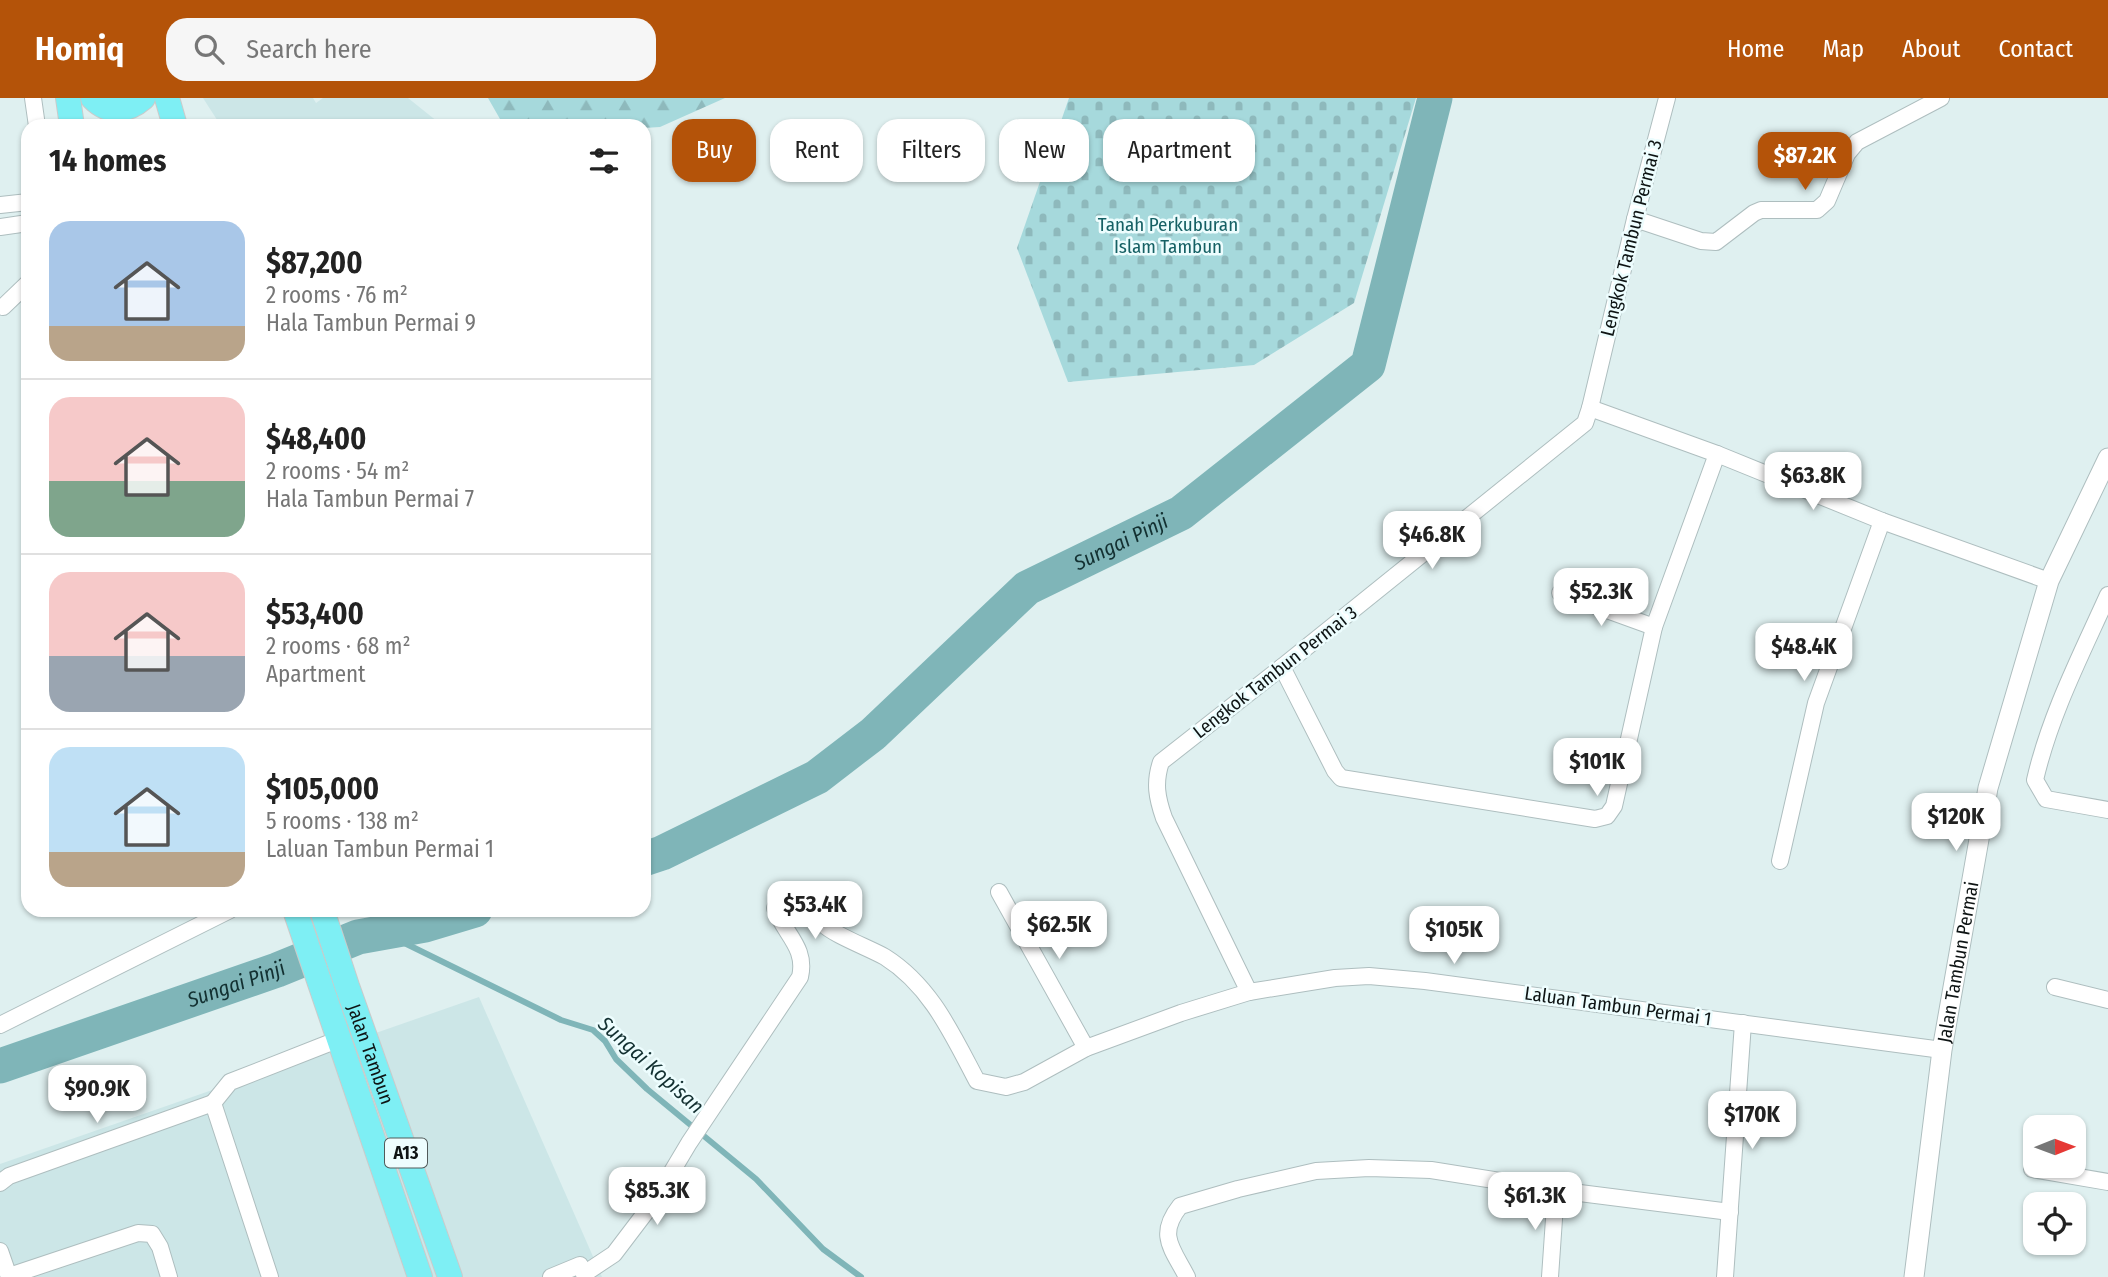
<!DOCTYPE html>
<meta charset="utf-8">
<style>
:root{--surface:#fff;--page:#f6f6f6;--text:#222;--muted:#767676;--line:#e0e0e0;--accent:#b45309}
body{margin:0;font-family:"Fira Sans Condensed",sans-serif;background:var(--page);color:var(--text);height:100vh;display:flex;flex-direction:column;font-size:26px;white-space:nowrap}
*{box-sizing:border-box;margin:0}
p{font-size:23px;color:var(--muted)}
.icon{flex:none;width:38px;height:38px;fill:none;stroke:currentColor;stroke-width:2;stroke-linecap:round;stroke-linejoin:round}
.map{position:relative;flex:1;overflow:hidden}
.details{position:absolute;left:21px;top:21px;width:630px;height:798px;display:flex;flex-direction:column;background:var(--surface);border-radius:21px;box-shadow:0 2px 5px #0004}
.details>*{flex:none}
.top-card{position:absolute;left:672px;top:21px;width:665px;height:63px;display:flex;gap:14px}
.needle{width:46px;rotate:89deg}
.fabs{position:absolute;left:2023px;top:1017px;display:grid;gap:14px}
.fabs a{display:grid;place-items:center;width:63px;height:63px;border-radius:14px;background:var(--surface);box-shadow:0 2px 5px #0004;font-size:35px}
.price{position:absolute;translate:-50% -60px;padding:0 16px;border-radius:14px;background:#fff;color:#222;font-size:23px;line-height:46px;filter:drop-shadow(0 2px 4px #0008)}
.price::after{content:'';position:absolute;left:50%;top:42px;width:21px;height:16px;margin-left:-10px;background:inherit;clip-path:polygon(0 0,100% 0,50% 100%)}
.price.current{background:var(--accent);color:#fff}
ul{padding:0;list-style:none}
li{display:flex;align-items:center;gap:21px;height:175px;padding:0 28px}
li+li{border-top:2px solid var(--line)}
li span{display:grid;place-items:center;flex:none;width:196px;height:140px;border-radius:21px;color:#555}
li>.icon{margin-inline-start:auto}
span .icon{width:84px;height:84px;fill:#fffc;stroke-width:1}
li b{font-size:30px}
h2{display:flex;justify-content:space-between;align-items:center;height:84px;padding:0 28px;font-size:30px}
.tag{padding:0 24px;border-radius:21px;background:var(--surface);box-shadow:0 2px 5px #0004;font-size:24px;line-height:63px}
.tag.current{background:var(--accent);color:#fff}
header{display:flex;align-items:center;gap:42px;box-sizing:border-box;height:98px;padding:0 35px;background:var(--accent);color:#fff}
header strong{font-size:33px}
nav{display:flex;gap:38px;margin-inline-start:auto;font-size:24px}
.search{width:490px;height:63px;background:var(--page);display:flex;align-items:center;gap:18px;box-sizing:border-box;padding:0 24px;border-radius:21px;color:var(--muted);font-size:26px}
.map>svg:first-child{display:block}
.built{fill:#cce6e7}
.forest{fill:url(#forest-firs)}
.cemetery{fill:url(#cemetery-stones)}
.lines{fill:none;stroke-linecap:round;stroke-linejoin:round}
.stream{stroke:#7fb5b8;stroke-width:6}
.river{stroke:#7fb5b8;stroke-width:35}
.minor-casing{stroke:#aebebf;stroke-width:18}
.tertiary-casing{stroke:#aebebf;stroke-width:21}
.primary-casing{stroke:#cacbcb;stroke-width:26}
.minor{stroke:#fff;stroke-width:16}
.tertiary{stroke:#fff;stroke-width:19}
.primary{stroke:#7eeff4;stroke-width:24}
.labels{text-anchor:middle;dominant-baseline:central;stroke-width:5;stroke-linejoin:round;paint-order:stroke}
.shield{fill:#edfdfe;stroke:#515a5a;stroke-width:2}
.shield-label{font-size:18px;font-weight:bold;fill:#0e1414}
.park-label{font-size:19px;fill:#156064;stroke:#edfdfe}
.street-label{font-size:19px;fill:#0e1414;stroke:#edfdfe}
.water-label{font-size:21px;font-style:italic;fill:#133031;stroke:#edfdfe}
</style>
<header>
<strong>Homiq</strong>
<div class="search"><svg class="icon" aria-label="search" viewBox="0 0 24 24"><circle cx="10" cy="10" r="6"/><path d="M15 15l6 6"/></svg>Search here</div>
<nav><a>Home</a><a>Map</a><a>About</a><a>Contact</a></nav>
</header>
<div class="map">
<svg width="2108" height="1179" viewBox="0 0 2108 1179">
<defs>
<pattern id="forest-firs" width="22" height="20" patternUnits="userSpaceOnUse" patternTransform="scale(1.75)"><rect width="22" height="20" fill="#a6d9dc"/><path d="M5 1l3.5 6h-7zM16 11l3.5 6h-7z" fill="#8eb9bc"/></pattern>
<pattern id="cemetery-stones" width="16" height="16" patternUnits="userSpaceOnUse" patternTransform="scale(1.75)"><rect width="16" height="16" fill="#a6d9dc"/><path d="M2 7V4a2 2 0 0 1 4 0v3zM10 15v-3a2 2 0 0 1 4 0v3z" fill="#8eb9bc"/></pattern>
</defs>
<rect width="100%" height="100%" fill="#dff0f0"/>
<!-- built -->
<g class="built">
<polygon points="203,0 313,0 316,5 323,0 408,0 443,28 221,28"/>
<polygon points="479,899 602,1179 0,1179 0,1066"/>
</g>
<!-- forest -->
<polygon class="forest" points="488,0 725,0 660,29 644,30 644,28 504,28"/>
<!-- cemetery -->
<polygon class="cemetery" points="1069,0 1416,0 1354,205 1254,267 1068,284 1017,150"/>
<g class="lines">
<!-- stream -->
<polyline class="stream" points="382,834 561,922 593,932 605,943 616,961 647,991 756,1081 823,1151 861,1179"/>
<!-- river -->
<g class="river">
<path id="s1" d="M 644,761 L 662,755 L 817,679 L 873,636 L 1027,490 L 1181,415 L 1368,267 L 1435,0"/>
<path id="s2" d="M 0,968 L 277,872 L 358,839 L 425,827 L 475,812"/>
</g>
<!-- minor casing -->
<g class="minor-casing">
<g id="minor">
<polyline points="33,0 37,28"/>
<polyline points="0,107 28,104"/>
<polyline points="1635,121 1701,143 1716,144 1754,115 1761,112 1817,112 1827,103 1847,56 1857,44 1941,0"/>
<polyline points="0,129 28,125"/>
<polyline points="3,209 28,185"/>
<polyline points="1590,310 1717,356 1882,423 2049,483"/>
<polyline points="1560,495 1654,529"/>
<path d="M 2108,497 C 2081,557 2050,617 2035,682 L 2046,701 L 2108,712"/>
<polyline points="1282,569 1335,673 1341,680 1595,721 1607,718 1614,708 1654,529 1717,356"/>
<polyline points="1780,763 1816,605 1882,423"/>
<polyline points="999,794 1086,950"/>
<polyline points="2055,889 2108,902"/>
<path d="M 1249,894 L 1164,720 C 1157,700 1154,685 1161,664 L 1282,569 L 1585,325 L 1590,310 L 1635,121 L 1667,0"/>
<polyline points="0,927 230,812"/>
<polyline points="2032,1071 2108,1084"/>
<polyline points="0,1085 9,1078 213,1005"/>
<polyline points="0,1153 9,1179"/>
<path d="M 584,1176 L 614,1156 L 655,1102 L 689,1045 L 800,879 C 807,849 784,836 775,810 L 779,802 L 799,792 C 813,798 813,817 823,826 C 834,837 869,850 885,859 C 931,888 952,936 977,983 L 1006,989 L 1024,984 L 1086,950 L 1181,915 L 1249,894 L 1335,880 L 1369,878 L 1425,883 L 1942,952"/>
<polyline points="9,1178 138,1135 152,1136 160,1149 169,1179"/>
<polyline points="270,1179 213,1005 230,984 337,942"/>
<polyline points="551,1179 580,1167 586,1179"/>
<path d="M 1187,1179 C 1172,1150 1157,1137 1180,1108 L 1238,1091 L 1316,1073 L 1369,1070 L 1431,1072 L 1556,1092 L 1730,1114"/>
<polyline points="1550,1179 1556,1092"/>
<polyline points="1725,1179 1743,925"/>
</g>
</g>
<!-- tertiary casing -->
<g class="tertiary-casing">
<g id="tertiary">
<path id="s3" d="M 1914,1179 L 1942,952 L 1988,690 L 2049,483 L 2108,360"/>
</g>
</g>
<!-- primary casing -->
<g class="primary-casing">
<g id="primary">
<polyline points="68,0 72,28"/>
<path d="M 93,0 C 109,16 127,14 143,0"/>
<polyline points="167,0 175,28"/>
<polyline points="295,812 420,1179"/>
<path id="s4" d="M 322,812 L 347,888 L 450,1179"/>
</g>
</g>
<!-- minor -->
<use href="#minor" class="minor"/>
<!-- tertiary -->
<use href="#tertiary" class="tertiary"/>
<!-- primary -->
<use href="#primary" class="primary"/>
</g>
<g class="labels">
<!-- shield labels -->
<rect class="shield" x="385" y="1040.5" width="42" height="29" rx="5"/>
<g class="shield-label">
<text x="406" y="1055">A13</text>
</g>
<!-- park labels -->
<g class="park-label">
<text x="1168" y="126">Tanah Perkuburan<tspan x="1168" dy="22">Islam Tambun</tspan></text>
</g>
<!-- street labels -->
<g class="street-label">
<text transform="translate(1631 140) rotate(-76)">Lengkok Tambun Permai 3</text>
<text transform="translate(1275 574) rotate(-38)">Lengkok Tambun Permai 3</text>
<text stroke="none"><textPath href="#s3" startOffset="318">Jalan Tambun Permai</textPath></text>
<text transform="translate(1618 908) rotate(8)">Laluan Tambun Permai 1</text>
<text stroke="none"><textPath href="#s4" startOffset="152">Jalan Tambun</textPath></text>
</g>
<!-- water labels -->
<g class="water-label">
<text stroke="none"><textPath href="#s1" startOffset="579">Sungai Pinji</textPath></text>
<text stroke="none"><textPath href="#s2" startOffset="250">Sungai Pinji</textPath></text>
<text transform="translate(651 967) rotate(42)">Sungai Kopisan</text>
</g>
</g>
</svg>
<div class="fabs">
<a><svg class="needle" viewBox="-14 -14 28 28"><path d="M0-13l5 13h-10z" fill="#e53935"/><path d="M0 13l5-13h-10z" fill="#767676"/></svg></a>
<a><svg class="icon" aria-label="locate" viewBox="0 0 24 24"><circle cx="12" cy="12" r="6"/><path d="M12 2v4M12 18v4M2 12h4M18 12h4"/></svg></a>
</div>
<b class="price current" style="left:1805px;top:94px">$87.2K</b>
<b class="price" style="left:1813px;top:414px">$63.8K</b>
<b class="price" style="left:1432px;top:473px">$46.8K</b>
<b class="price" style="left:1601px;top:530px">$52.3K</b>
<b class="price" style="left:1804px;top:585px">$48.4K</b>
<b class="price" style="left:1597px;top:700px">$101K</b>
<b class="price" style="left:1956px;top:755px">$120K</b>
<b class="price" style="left:815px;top:843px">$53.4K</b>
<b class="price" style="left:1059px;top:863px">$62.5K</b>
<b class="price" style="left:1454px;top:868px">$105K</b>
<b class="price" style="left:97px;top:1027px">$90.9K</b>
<b class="price" style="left:1752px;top:1053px">$170K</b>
<b class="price" style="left:657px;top:1129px">$85.3K</b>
<b class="price" style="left:1535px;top:1134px">$61.3K</b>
<div class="top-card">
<a class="tag current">Buy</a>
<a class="tag">Rent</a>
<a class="tag">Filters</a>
<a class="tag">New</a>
<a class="tag">Apartment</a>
</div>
<section class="details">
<h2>14 homes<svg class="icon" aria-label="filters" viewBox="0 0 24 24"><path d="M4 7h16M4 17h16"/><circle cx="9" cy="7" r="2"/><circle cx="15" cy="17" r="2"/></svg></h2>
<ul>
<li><span style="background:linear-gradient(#a9c7e8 75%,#b9a48a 0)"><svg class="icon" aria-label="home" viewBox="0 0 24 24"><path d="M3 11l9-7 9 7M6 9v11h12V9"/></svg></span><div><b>$87,200</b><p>2 rooms · 76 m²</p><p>Hala Tambun Permai 9</p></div></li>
<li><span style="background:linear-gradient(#f6c9c9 60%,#7fa58c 0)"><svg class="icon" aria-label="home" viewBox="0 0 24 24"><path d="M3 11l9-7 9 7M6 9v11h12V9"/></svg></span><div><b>$48,400</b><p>2 rooms · 54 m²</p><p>Hala Tambun Permai 7</p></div></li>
<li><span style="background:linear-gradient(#f6c9c9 60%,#9aa5b1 0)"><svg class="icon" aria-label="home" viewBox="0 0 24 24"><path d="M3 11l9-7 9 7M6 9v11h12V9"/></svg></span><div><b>$53,400</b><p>2 rooms · 68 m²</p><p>Apartment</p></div></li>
<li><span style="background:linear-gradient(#bfe0f5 75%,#b9a48a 0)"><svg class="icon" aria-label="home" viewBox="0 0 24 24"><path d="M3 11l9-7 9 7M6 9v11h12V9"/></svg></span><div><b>$105,000</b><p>5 rooms · 138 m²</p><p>Laluan Tambun Permai 1</p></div></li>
</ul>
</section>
</div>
